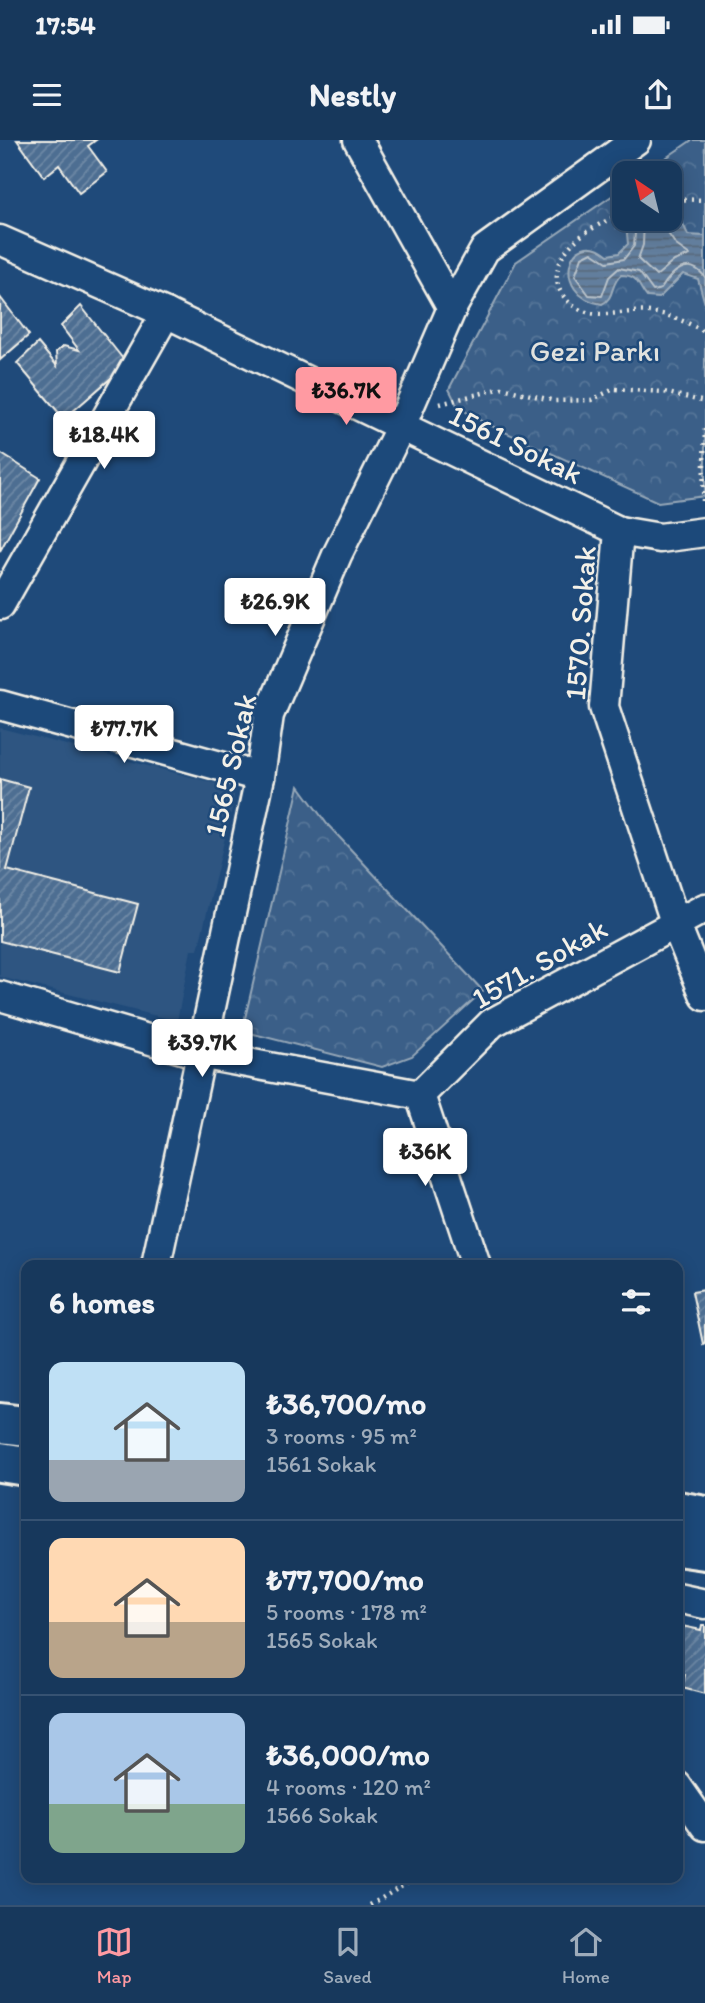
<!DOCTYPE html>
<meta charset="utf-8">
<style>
:root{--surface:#17385c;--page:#203f62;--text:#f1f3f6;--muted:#9eacbb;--line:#365272;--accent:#ff9aa2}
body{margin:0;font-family:Itim,sans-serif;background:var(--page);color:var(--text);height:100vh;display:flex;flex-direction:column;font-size:26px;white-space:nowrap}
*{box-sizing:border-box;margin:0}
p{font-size:23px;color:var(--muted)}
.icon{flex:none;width:38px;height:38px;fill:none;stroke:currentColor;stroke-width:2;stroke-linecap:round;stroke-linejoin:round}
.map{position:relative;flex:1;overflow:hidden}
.panel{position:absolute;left:21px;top:1120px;width:662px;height:623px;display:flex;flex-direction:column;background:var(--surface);border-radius:14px;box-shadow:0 4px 18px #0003,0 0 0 2px var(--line)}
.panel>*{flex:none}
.needle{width:46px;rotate:325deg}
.tools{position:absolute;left:612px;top:21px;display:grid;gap:14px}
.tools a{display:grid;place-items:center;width:70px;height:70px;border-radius:14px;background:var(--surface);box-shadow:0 4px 18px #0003,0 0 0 2px var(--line);font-size:35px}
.price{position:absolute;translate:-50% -60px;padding:0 16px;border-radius:7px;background:#fff;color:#222;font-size:23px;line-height:46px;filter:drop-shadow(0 2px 4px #0008)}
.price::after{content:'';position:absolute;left:50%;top:42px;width:21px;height:16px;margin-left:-10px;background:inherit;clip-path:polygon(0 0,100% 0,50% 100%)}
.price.current{background:var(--accent);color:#111}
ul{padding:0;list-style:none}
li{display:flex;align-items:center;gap:21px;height:175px;padding:0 28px}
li+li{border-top:2px solid var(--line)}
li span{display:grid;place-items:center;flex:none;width:196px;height:140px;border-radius:14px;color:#555}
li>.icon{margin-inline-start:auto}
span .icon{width:84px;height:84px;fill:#fffc;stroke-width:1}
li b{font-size:30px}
h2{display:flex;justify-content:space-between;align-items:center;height:84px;padding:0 28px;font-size:30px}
.status{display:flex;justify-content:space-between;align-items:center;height:49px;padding:0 35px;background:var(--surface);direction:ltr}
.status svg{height:19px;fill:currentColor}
header{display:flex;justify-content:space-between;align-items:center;height:91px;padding:0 28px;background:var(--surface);font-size:32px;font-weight:800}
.menu{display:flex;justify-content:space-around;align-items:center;height:98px;border-top:2px solid var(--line);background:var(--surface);font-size:19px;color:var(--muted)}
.menu a{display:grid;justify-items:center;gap:4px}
.menu .current{color:var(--accent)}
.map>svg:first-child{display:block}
.built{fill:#2d5581}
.park{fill:url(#park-crowns);stroke:#97a8b8;stroke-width:2}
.water{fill:url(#water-rules);stroke:#9cacbb;stroke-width:2}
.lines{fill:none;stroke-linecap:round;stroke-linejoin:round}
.shore{stroke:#bac3ca;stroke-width:2}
.building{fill:url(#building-hatch);stroke:#f4f1e8;stroke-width:2}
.minor-casing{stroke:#f4f1e8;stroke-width:33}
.primary-casing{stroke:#f4f1e8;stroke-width:44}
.path{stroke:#f4f1e8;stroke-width:4.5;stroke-dasharray:2 5;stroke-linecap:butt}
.minor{stroke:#1f4a7a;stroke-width:28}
.primary{stroke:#1f4a7a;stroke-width:38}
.labels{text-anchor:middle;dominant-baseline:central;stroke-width:5;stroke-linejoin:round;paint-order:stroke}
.park-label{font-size:30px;fill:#e1e2de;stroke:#1f4a7a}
.street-label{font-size:30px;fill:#f4f1e8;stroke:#1f4a7a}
</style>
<div class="status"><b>17:54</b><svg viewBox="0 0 49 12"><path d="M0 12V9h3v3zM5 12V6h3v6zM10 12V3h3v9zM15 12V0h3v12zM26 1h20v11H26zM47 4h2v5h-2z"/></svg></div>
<header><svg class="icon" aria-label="menu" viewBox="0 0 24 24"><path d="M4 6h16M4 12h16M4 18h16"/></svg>Nestly<svg class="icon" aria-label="share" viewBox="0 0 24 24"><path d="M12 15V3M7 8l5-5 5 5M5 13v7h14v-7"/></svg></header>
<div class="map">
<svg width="705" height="1765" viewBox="0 0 705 1765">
<defs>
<pattern id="park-crowns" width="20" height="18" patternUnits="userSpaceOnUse" patternTransform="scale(1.75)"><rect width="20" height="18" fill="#3a5f88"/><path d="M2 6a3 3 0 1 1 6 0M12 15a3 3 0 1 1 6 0" fill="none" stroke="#577699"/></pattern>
<pattern id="water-rules" width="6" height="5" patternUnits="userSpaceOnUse" patternTransform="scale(1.75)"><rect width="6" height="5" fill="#627e9d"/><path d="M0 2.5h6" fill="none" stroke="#58687a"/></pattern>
<pattern id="building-hatch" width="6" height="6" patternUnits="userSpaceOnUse" patternTransform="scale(1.75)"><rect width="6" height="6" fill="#4d6e92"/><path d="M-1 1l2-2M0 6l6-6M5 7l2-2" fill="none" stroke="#708aa6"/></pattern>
</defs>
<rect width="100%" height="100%" fill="#1f4a7a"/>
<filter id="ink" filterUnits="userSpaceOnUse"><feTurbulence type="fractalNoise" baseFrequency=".0143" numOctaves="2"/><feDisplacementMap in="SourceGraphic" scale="14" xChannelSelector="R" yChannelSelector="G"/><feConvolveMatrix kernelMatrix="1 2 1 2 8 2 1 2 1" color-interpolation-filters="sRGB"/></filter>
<g filter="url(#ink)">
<!-- built -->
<polygon class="built" points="0,588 234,648 234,660 198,810 191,810 177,881 0,837"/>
<!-- park -->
<g class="park">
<polygon points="692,0 705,0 705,356 658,362 483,282 458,267 449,249 516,122 625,47 625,79 670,79 670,33 644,33"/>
<polygon points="299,646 327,684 483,851 412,916 382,927 242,891"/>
</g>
<!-- water -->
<path class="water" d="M 671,69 L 680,77 L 688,95 L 705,96 L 705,164 L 698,139 L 683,134 L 659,158 L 647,157 C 637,146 640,135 621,135 C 610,144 615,158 602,164 C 548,156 569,83 608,115 L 619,113 L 628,104 L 626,84 L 630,80 L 670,79 Z"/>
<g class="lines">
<!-- shore -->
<g class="shore">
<path d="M 636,79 L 634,106 L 624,119 L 607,122 L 592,112 L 582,117 L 575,136 L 589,155 L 602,156 L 609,137 L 619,128 L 639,132 L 653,151 L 661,149 C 671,133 688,115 705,137"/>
<polyline points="644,79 643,105 638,119 656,136 674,121 690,115 676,105 658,79"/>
</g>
</g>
<!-- building -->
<g class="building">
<polygon points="17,0 96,0 88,6 107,32 79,53 59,25 44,37"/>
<polygon points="0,157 29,195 0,220"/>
<polygon points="81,166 127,224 64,279 17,223 38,203 57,226 56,212 64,206 79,210 61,186"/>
<polygon points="0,313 40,338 0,411"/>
<polygon points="0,639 29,647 7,730 138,764 120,832 0,801"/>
<polygon points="705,1150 705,1203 703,1204 692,1152"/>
<polygon points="677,1485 701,1490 702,1485 705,1485 705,1554 682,1548 685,1535 677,1533"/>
</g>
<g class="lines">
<!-- minor casing -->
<g class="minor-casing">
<g id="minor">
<polyline points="358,0 452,168"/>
<polyline points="0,100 166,173 619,391 660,398 705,392"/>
<polyline points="619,391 604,567 676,785 705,856"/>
<polyline points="0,465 166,173"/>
<polyline points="0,565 260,637"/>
<polyline points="0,856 199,914 420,955"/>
<polyline points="420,955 492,883 705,768"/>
<polyline points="420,955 476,1125"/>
<polyline points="156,1125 260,637 269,575 337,415 401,286 452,168 485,109 636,0"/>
<polyline points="677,1458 705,1464"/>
<polyline points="677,1646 705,1686"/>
</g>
</g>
<!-- primary casing -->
<g class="primary-casing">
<g id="primary">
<polyline points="0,1283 26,1286"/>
<polyline points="0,1322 26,1326"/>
<polyline points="677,1371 705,1376"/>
<polyline points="677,1406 705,1410"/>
</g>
</g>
<!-- path -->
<g class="path">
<polyline points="670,59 705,60"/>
<path d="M 625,72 C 596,86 563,99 557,133 C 556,142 559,151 565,158 C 588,185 620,169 650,172 C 669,174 689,183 705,192"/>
<polyline points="440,264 502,248 555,261 591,260 614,249 664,252 705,262"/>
<polyline points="703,361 705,286"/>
<polyline points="370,1765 416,1738"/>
</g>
<!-- minor -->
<use href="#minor" class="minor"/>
<!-- primary -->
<use href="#primary" class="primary"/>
</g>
</g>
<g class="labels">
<!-- park labels -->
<g class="park-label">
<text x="595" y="210">Gezi Parkı</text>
</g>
<!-- street labels -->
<g class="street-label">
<text transform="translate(516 304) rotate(26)">1561 Sokak</text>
<text transform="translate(580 483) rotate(-86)">1570. Sokak</text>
<text transform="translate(230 625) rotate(-77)">1565 Sokak</text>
<text transform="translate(539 823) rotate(-30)">1571. Sokak</text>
</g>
</g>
</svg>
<div class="tools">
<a><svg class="needle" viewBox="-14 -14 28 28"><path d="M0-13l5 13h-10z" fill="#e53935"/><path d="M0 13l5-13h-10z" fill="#9eacbb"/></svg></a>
</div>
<b class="price current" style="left:346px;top:287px">₺36.7K</b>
<b class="price" style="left:104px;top:331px">₺18.4K</b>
<b class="price" style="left:275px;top:498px">₺26.9K</b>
<b class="price" style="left:124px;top:625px">₺77.7K</b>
<b class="price" style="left:202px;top:939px">₺39.7K</b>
<b class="price" style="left:425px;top:1048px">₺36K</b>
<section class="panel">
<h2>6 homes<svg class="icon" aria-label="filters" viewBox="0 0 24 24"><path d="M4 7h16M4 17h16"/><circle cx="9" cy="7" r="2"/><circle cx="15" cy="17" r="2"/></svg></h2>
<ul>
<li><span style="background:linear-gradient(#bfe0f5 70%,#9aa5b1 0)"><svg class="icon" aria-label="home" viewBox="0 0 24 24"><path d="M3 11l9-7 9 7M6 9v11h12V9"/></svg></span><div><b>₺36,700/mo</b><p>3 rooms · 95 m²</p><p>1561 Sokak</p></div></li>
<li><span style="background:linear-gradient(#ffd9b3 60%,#b9a48a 0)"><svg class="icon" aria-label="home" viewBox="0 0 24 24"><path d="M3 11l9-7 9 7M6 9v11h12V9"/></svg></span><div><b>₺77,700/mo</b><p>5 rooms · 178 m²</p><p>1565 Sokak</p></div></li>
<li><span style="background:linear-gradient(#a9c7e8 65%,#7fa58c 0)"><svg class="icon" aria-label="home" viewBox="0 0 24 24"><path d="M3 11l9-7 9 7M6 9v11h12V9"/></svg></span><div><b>₺36,000/mo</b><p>4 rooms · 120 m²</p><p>1566 Sokak</p></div></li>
</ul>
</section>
</div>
<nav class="menu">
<a class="current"><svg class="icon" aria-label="map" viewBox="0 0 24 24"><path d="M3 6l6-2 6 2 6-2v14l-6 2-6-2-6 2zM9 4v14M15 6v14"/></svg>Map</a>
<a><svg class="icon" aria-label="saved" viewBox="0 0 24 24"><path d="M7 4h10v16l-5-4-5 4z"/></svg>Saved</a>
<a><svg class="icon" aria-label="home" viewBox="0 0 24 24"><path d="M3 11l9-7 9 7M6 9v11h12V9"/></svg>Home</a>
</nav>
